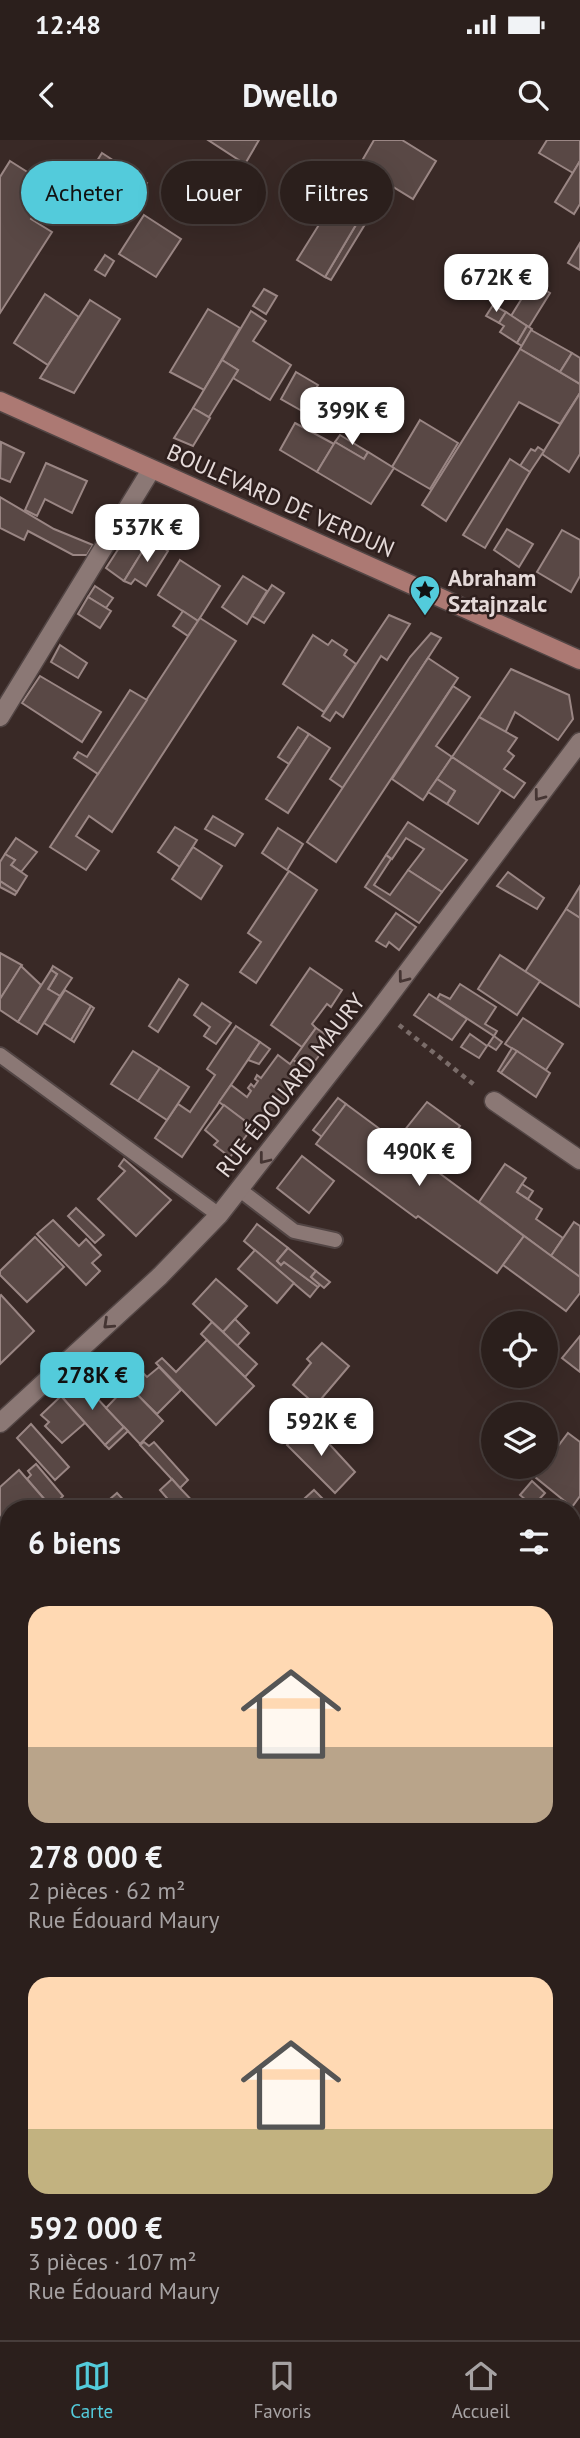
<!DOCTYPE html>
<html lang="fr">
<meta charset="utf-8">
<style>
:root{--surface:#2b1f1c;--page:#372c29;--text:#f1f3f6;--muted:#a6a2a3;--line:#473d3b;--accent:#53cbdb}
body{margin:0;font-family:"PT Sans",sans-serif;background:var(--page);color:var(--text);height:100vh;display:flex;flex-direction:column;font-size:26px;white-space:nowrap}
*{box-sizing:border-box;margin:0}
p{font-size:23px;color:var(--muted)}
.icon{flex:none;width:38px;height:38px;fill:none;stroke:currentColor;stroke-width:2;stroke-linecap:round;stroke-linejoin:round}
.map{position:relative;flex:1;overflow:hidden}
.sheet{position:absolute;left:0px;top:1360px;width:581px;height:842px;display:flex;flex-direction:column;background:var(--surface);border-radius:28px 28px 0 0;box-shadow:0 7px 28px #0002,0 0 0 2px var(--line)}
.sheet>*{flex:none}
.banner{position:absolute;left:21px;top:21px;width:539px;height:63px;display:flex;gap:14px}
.buttons{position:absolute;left:481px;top:1171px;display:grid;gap:14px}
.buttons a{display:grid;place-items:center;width:77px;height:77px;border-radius:50%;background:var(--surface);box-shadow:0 7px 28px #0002,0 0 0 2px var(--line);font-size:35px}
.price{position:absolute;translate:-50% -60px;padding:0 16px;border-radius:14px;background:#fff;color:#222;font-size:23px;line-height:46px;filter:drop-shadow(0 2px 4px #0008)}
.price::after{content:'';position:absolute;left:50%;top:42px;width:21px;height:16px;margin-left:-10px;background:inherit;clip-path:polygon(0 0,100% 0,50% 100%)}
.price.selected{background:var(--accent);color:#111}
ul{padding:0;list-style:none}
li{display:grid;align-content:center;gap:14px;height:371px;padding:0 28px}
li span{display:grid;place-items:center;height:217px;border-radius:21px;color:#555}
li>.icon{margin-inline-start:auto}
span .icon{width:126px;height:126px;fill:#fffc;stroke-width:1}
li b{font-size:30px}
h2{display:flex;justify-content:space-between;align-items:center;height:84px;padding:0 28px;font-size:30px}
.chip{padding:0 24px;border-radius:32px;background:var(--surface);box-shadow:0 7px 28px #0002,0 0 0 2px var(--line);font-size:24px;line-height:63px}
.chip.selected{background:var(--accent);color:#111}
.status{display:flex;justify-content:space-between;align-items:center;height:49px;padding:0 35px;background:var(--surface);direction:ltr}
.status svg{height:19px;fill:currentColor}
header{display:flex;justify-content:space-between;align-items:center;height:91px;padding:0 28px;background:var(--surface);font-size:32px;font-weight:800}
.dock{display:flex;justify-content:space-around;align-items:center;height:98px;border-top:2px solid var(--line);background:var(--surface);font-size:19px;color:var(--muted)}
.dock a{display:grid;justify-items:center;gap:4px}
.dock .selected{color:var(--accent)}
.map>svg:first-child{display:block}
.building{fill:#594845;stroke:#9a8684;stroke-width:2}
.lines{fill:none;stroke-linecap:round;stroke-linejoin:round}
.service-casing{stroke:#524544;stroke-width:18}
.minor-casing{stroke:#524544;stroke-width:21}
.secondary-casing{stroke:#524544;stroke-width:21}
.path{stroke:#7a6c69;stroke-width:4.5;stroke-dasharray:5 5;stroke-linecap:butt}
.service{stroke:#8b7875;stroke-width:14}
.minor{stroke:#8b7875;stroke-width:18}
.secondary{stroke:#ac7973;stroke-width:18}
.oneway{stroke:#453533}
.labels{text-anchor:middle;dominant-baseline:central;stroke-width:5;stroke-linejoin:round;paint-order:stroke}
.street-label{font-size:23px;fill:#e5dad9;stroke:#2e1f1d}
.poi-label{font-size:23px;font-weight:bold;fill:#e5dad9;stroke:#2e1f1d;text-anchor:start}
</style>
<div class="status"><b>12:48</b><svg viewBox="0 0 49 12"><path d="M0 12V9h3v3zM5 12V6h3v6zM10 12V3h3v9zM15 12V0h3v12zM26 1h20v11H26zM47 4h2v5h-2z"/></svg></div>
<header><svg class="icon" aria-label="back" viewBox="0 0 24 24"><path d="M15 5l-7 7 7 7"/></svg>Dwello<svg class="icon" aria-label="search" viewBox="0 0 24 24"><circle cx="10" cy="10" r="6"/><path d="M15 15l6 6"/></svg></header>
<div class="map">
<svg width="580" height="2200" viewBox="0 0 580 2200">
<rect width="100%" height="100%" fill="#392926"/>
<!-- building -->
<g class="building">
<polygon points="208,0 259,0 245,24"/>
<polygon points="374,0 402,0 436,21 413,59 359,26"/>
<polygon points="547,0 580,0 580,21 573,33 539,13"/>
<polygon points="102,13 122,26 102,58 82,45"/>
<polygon points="10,21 51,47 31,79 52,92 0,173 0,37"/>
<polygon points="580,21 580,64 574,74 555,62"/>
<polygon points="122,26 147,43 124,82 103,68 107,62 102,58"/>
<polygon points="333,61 367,81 331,140 325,137 357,83 330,67"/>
<polygon points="330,67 357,83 325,137 297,120"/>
<polygon points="144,75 181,99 156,137 119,114"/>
<polygon points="580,103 580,130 568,123"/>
<polygon points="105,115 114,121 105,136 95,130"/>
<polygon points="532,142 550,153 529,187 511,176"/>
<polygon points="264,149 277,156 266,174 253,166"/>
<polygon points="45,154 79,177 48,225 14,203"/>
<polygon points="90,160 120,179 74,253 40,238"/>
<polygon points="493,165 506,172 499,183 486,176"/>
<polygon points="208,169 240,188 204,250 170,232"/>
<polygon points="251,171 266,181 253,201 291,225 270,260 233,238 238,230 222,220"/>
<polygon points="506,172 527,186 517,203 500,192 504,186 499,183"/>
<polygon points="527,186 532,189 522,206 517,203"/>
<polygon points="531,190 572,213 560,232 520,209"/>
<polygon points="520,209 580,244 580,253 560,284 519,262 446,381 422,365"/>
<polygon points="572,213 580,218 580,244 560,232"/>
<polygon points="222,220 238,230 209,277 193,268"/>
<polygon points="296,232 318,245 302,271 281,259"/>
<polygon points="580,253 580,314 569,332 542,314"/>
<polygon points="193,268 210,278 193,306 174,298"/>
<polygon points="420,280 458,303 430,349 392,327"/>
<polygon points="295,283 334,304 317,332 280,310"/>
<polygon points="340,295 368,312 364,319 335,302"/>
<polygon points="1,302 24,313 10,342 0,338"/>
<polygon points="335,302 364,319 368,312 394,328 371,364 317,332"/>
<polygon points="538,307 544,311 530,332 520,326 531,309 535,311"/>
<polygon points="510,319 530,332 485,408 463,395"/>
<polygon points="46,323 87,341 72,373 45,359 37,376 25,370"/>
<polygon points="0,357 54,389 93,405 87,415 73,415 28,391 24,400 0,388"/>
<polygon points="132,388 150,399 124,441 106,428"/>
<polygon points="507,389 533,404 519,427 494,410"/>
<polygon points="562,390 580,400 580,436 571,452 537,432"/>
<polygon points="150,399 168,411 146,446 135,439 131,444 124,441"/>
<polygon points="180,420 220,446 198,481 158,455"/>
<polygon points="243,436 267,451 247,484 222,467"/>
<polygon points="272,445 284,453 264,483 252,476"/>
<polygon points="95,446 113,458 106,468 88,457"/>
<polygon points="88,457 111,471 100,488 78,474"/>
<polygon points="183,471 198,481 188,496 173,486"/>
<polygon points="389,475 410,484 387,520 381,516 343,577 336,572 330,581 322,576"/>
<polygon points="200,478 236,501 112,692 89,676 76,696 99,711 86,730 50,707"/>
<polygon points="431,493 441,498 343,648 330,639 410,517"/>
<polygon points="313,495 328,505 332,500 347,510 344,515 356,524 324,572 283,544"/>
<polygon points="60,505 87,523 78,538 51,522"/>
<polygon points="428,518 458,538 336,722 307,702"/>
<polygon points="511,529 569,555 573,579 558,600 515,572 505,593 479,577"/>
<polygon points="40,536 101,572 82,602 22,563"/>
<polygon points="453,546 470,557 436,606 452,617 423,660 392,639"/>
<polygon points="130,550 147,560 98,634 74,618 78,612 87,617"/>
<polygon points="479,577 517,598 508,611 514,616 504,629 525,643 514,658 452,617"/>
<polygon points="298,587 309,594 289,624 278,617"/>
<polygon points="309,594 330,608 288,673 266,659"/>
<polygon points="452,617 501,650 478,684 447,664 455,651 437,639"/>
<polygon points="437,639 455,651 447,664 428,652"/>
<polygon points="213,676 243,694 235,706 205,689"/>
<polygon points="408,682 467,720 442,752 408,730 424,709 406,698 392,719 386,715"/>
<polygon points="175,687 197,700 180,727 158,712"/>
<polygon points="278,688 303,704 287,730 262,713"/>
<polygon points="16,698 37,712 21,732 11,725 15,720 5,714"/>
<polygon points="193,707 222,726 201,759 172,739"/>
<polygon points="5,714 15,720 11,725 27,736 17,752 0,741 0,722"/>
<polygon points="386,715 391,719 374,745 390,755 408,730 442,752 419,783 365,747"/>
<polygon points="289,731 317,750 256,843 240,832 261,802 248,793"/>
<polygon points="508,732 544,758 537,769 497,746"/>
<polygon points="0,741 17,752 15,755 0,747"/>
<polygon points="580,746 580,778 566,769"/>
<polygon points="566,769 580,778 580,867 525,832"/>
<polygon points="396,773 416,787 399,810 389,802 386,807 376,801"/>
<polygon points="0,813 22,825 0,859"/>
<polygon points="500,815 540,841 517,875 478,849"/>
<polygon points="21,826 41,845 18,882 0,870 0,859"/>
<polygon points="53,826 72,838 60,856 48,849 57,834 51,830"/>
<polygon points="310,828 342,850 331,867 327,864 312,884 316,888 302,907 271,885"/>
<polygon points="51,830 57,834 48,849 60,856 37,894 18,882"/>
<polygon points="179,839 188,845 158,892 149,886"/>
<polygon points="460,844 496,867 485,884 497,891 494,896 437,859 440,854 450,859"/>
<polygon points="65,850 91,866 71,900 44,883"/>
<polygon points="429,854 467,879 452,900 414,875"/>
<polygon points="202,863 231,883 216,904 204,896 210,887 194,875"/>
<polygon points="91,866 94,868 74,902 71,900"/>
<polygon points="523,878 563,904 546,930 505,904"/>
<polygon points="236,886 260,902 182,1017 155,998 178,964 190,972 215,935 207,929"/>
<polygon points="316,888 332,899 308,930 293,920"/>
<polygon points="470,894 487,906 479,918 461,907"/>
<polygon points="494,896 502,902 496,910 488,905"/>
<polygon points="260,902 270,909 259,924 248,920"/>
<polygon points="512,908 517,911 501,933 498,931"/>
<polygon points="133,911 160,928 138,961 111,944"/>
<polygon points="517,911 550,933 536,957 501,933"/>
<polygon points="278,915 290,924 293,920 308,930 261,993 219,962 231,945 247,957 251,951 248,948 251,944 254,947 258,941 255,939 257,935 261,938"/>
<polygon points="160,928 189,947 167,980 138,961"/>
<polygon points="338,958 346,964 322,997 313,990"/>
<polygon points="427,962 460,986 430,1026 396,1001"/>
<polygon points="346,964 524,1096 497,1133 418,1076 416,1078 316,1004"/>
<polygon points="224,965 253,987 230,1017 214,1005 218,1001 205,990"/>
<polygon points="302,1016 334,1041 309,1073 277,1048"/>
<polygon points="124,1019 171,1060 136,1096 98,1059 125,1031 119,1026"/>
<polygon points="505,1024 526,1038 517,1052 542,1069 536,1079 563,1098 551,1116 479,1062"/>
<polygon points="522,1044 533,1051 528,1059 517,1052"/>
<polygon points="76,1068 104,1095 95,1103 68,1076"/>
<polygon points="53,1080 79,1106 86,1099 101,1115 92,1123 100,1131 86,1145 37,1094"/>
<polygon points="574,1082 580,1086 580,1137 551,1116"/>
<polygon points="257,1084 288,1108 277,1121 281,1125 284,1122 318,1147 310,1157 244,1101"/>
<polygon points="524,1096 580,1137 580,1153 566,1171 503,1125"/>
<polygon points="35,1097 64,1127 27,1162 0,1135 0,1131"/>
<polygon points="288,1108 316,1131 311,1137 320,1145 318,1147 284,1122 281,1125 277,1121"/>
<polygon points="255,1110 294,1143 277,1163 238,1129"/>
<polygon points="316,1131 330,1142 324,1148 311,1137"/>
<polygon points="216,1139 247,1166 223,1192 193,1164"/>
<polygon points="1,1155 34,1191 0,1224 0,1156"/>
<polygon points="235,1179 249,1193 237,1206 223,1192"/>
<polygon points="212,1182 257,1224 245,1237 201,1194"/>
<polygon points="580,1196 580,1232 562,1218"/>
<polygon points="207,1200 254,1246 216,1285 156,1223 162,1218 176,1232"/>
<polygon points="322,1203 349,1226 316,1265 293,1245 311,1223 307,1219"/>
<polygon points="159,1227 181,1250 157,1274 127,1245 141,1231 147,1237"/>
<polygon points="79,1239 124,1287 105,1305 61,1256"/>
<polygon points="128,1245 163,1281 140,1304 106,1268"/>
<polygon points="61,1256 85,1283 62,1303 45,1286 49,1282 41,1275"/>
<polygon points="288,1278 297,1287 282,1303 273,1294"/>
<polygon points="309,1282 355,1332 335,1353 287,1305"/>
<polygon points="31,1284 69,1327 55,1340 17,1298"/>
<polygon points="124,1287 128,1291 109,1309 105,1305"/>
<polygon points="568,1293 580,1302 580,1356 572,1367 535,1337"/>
<polygon points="144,1302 149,1306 154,1302 188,1340 180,1348 140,1305"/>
<polygon points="36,1324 63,1356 59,1360 71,1368 52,1368 27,1339 31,1335 28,1331"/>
<polygon points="19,1330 52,1368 9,1368 9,1388 0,1377 0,1347"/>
<polygon points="172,1339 180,1348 199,1368 169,1368 173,1365 160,1350"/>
<polygon points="532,1341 545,1353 533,1366 520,1355"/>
<polygon points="314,1350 328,1364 325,1368 294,1368"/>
<polygon points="117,1353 131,1368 102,1366"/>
<polygon points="0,1377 9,1388 9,1419 0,1427"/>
<polygon points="572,1393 580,1400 580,1449 572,1442"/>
<polygon points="9,1419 9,1446 0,1453 0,1427"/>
<polygon points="572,1475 580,1482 580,1510 572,1503"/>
<polygon points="9,1524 9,1554 0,1543 0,1532"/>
<polygon points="0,1543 9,1554 9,1570 0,1559"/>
<polygon points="572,1598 580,1606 580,1611 572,1619"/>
<polygon points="580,1611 580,1638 572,1646 572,1619"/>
<polygon points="9,1616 9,1646 0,1654 0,1624"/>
<polygon points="0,1681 9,1692 9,1700 0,1708"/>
<polygon points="9,1700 9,1721 3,1726 0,1708"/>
<polygon points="572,1727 580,1735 579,1762 572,1748"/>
<polygon points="6,1740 9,1744 9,1762 0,1751 0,1745"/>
<polygon points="9,1847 9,1870 6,1872 0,1865 0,1854"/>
<polygon points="580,1856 580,1907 572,1911 572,1860"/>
<polygon points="580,2104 580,2132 572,2119 572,2109"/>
<polygon points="578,2130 580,2172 577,2174 572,2165 572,2133"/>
<polygon points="0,2138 9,2148 11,2193 3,2200 0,2200"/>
<polygon points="572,2165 580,2179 580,2200 552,2200 549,2196 556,2193 572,2193"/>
<polygon points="175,2193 223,2193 230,2200 182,2200"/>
</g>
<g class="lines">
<!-- service casing -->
<g class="service-casing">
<g id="service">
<polyline points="0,915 219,1075"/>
<polyline points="240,1050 294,1091 335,1100"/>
<polyline points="0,1495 9,1506"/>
</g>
</g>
<!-- minor casing -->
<g class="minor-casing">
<g id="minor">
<polyline points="0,577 151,330"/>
<polyline points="494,961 580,1020"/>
<polyline points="0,1283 160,1136 219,1075 372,879 580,602"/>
<polyline points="0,1666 9,1677"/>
<polyline points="572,1720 580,1728"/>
<polyline points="572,1843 580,1839"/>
<polyline points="99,2200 106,2193"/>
</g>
</g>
<!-- secondary casing -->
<g class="secondary-casing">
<polyline id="secondary" points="0,261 580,520"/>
</g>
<!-- path -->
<polyline class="path" points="399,885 477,947"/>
<!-- service -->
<use href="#service" class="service"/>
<!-- minor -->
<use href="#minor" class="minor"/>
<!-- secondary -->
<use href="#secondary" class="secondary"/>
</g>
<!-- one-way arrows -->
<defs><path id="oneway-chevron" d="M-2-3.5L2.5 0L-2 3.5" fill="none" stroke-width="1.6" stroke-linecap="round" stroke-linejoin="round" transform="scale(1.75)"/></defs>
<g class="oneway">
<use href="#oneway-chevron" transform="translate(539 656) rotate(127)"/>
<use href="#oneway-chevron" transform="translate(403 838) rotate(127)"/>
<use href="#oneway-chevron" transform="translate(264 1019) rotate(128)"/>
<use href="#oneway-chevron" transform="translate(108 1184) rotate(137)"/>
</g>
<!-- icons -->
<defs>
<g id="sight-pin" transform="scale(1.575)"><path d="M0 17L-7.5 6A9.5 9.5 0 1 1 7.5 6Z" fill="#53cbdb" stroke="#2e1f1d"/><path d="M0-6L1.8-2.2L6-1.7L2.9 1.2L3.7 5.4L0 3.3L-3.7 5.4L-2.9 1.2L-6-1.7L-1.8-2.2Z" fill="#111"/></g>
</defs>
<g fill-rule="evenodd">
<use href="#sight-pin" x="425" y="450"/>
</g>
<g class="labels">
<!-- street labels -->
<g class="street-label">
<text transform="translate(281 360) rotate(24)">BOULEVARD DE VERDUN</text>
<text transform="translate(290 945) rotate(-52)">RUE ÉDOUARD MAURY</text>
</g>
<!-- poi labels -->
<g class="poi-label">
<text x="448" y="437">Abraham<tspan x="448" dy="26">Sztajnzalc</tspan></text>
</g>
</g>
</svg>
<div class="buttons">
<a><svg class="icon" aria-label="locate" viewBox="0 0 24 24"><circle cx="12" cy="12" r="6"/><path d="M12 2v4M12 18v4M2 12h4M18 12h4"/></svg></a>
<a><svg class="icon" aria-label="layers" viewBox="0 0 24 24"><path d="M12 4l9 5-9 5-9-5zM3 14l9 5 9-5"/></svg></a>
</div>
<b class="price" style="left:496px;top:174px">672K €</b>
<b class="price" style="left:352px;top:307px">399K €</b>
<b class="price" style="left:147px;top:424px">537K €</b>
<b class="price" style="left:419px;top:1048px">490K €</b>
<b class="price selected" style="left:92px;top:1272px">278K €</b>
<b class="price" style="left:321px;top:1318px">592K €</b>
<div class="banner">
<a class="chip selected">Acheter</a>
<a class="chip">Louer</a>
<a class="chip">Filtres</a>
</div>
<section class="sheet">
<h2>6 biens<svg class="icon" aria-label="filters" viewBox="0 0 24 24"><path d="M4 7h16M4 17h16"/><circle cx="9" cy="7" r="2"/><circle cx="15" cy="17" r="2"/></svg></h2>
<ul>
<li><span style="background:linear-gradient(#ffd9b3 65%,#b9a48a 0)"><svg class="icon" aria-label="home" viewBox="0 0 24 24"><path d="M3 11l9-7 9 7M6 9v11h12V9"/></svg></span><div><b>278 000 €</b><p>2 pièces · 62 m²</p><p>Rue Édouard Maury</p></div></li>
<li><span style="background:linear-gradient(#ffd9b3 70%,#c2b280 0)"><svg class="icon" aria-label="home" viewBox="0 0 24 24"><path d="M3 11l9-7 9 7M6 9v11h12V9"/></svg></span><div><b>592 000 €</b><p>3 pièces · 107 m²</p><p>Rue Édouard Maury</p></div></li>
</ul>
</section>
</div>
<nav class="dock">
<a class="selected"><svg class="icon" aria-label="map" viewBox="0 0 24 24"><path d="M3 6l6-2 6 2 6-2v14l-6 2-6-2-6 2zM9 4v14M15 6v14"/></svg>Carte</a>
<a><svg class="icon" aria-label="saved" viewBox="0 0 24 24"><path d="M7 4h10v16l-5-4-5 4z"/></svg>Favoris</a>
<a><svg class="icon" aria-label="home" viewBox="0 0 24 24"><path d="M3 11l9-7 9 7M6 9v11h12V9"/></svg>Accueil</a>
</nav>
